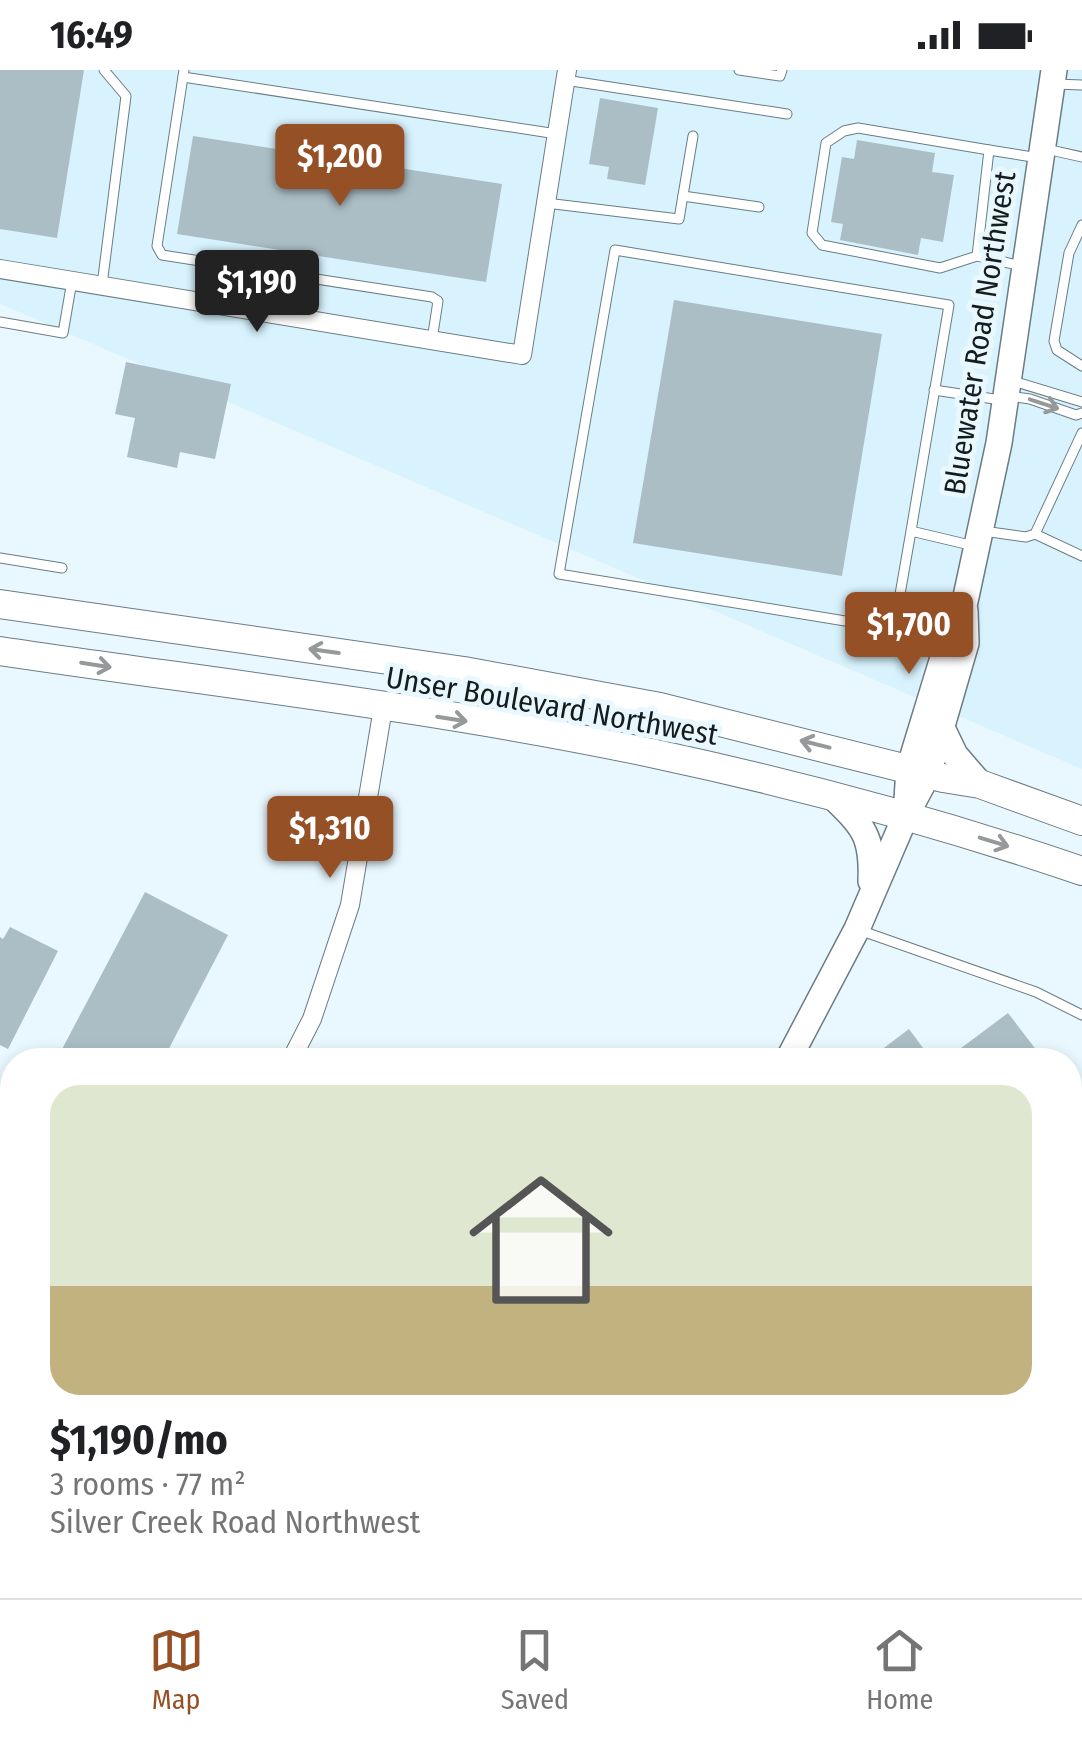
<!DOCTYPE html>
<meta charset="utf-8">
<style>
:root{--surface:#fff;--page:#f2f2f2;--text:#202124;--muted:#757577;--line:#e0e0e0;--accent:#955026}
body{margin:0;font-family:"Fira Sans Condensed",sans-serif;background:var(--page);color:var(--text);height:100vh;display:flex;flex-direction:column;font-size:38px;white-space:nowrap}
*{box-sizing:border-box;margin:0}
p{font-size:32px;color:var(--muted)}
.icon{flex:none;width:55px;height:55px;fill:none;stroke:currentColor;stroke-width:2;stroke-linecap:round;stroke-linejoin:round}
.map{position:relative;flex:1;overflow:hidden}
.drawer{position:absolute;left:0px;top:978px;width:1082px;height:552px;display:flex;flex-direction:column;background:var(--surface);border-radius:40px 40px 0 0;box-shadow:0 5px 15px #0003}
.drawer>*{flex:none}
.price{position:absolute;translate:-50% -85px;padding:0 22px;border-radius:10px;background:var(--accent);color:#fff;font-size:32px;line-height:65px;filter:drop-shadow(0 2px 5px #0008)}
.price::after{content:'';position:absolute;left:50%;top:60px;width:30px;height:22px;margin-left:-15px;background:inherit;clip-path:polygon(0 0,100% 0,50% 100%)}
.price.selected{background:#222;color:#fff}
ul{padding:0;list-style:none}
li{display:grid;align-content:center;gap:20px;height:530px;padding:0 50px}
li+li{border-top:2px solid var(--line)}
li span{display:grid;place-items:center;height:310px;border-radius:30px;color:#555}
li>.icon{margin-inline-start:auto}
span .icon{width:180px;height:180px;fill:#fffc;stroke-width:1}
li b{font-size:42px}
.status{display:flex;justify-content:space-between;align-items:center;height:70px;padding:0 50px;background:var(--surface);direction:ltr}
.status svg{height:28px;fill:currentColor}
.tab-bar{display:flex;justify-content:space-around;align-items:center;height:140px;border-top:2px solid var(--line);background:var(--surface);font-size:28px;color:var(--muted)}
.tab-bar a{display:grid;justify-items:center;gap:5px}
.tab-bar .selected{color:var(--accent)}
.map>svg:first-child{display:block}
.built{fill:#d8f3fe}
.building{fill:#acbec5}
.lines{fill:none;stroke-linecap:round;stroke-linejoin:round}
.lane-casing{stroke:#6b7c83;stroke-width:11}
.street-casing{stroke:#6b7c83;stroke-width:20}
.secondary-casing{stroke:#6b7c83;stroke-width:28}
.primary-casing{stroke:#6b7c83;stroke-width:30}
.lane{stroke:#fff;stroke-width:9}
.street{stroke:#fff;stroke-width:18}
.secondary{stroke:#fff;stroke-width:25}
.primary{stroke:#fff;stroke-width:28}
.oneway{stroke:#96999a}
.labels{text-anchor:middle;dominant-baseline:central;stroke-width:10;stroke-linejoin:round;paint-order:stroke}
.street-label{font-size:30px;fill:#151c1e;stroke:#e9f8ff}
</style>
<div class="status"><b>16:49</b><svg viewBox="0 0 49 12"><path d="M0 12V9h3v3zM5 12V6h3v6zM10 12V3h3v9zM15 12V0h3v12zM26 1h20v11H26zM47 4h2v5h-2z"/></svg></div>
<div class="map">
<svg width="1082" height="1528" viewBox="0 0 1082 1528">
<rect width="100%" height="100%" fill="#e9f8ff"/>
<!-- built -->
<g class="built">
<polygon points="0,0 1082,0 1082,699 0,234"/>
<polygon points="0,1196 12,1205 12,1518 344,1518 334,1528 0,1528"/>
</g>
<!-- building -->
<g class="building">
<polygon points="0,0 84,0 57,168 0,159"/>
<polygon points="600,28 658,38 645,115 607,109 609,97 589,94"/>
<polygon points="193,66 502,114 486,212 177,164"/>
<polygon points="857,70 935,83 932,102 954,105 943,172 921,168 918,185 840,170 843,154 831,152 842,87 854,89"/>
<polygon points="674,230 882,264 842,506 633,473"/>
<polygon points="126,292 231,314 215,389 180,382 177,398 127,387 135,348 115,344"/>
<polygon points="145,822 228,865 163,990 74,990 60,983"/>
<polygon points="10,857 58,881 8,979 0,975 0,867 3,869"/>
<polygon points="1008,943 1044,990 945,990"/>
<polygon points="909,959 932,990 868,990"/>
<polygon points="1070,1025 1082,1041 1082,1201 1070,1184"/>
<polygon points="12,1412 12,1528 0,1528 0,1433"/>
</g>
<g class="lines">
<!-- lane casing -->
<g class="lane-casing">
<g id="lane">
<polyline points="184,0 157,176 162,185 432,227 438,231 432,270"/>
<polyline points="739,0 780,6 782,0"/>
<polyline points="183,7 557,64"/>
<polyline points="565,10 787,44"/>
<polyline points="1055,14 1082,15"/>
<polyline points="1046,79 1082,87"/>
<polyline points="683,126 759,137"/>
<polyline points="546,133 679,149 693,66"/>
<polyline points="1082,155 1069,183 1054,271 1057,280 1082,296"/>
<polyline points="977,186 940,198 822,175 812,163 826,73 844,61 858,58 989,80"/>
<polyline points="1022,196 977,186 989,80 1039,88"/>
<polyline points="102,215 126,26 104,0"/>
<polyline points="225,236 231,196"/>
<polyline points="0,252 63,263 72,211"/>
<polyline points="1013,311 1082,332"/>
<polyline points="934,320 1001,330"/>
<polyline points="1009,326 1030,329 1076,345 1082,343"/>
<polyline points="911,461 894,559 559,504 615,180 949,235 911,461 974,476"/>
<polyline points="983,461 1026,467 1035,464 1082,363"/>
<polyline points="1035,464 1082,486"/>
<polyline points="0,488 62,498"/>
<polyline points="859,860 1036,922 1082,945"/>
</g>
</g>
<!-- street casing -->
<g class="street-casing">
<g id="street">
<polyline points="0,199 522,285 567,0"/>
<polyline points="291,990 312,949 350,835 383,638"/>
<polyline points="0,1205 12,1213"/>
<polyline points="332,1518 344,1528"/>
<polyline points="764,1518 777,1528"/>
<polyline points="515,1528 525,1518"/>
</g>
</g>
<!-- secondary casing -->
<g class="secondary-casing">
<g id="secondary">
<polyline points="943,660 955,685 980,714"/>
<path d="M 831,725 C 863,756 873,765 871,811"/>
<polyline points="906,745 909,699 949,568 964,536 999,373 1054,0"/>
<polyline points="788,990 857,859 906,745 928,704 966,573 965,541"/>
<polyline points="355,1528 366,1518"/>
</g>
</g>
<!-- primary casing -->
<g class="primary-casing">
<g id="primary">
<polyline points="0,534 464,601 660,637 943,708 980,714 1082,751"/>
<path d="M 0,581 C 215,613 439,638 651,683 C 797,714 941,753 1082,801"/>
</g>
</g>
<!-- lane -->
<use href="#lane" class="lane"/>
<!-- street -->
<use href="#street" class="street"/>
<!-- secondary -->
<use href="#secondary" class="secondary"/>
<!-- primary -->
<use href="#primary" class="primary"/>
</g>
<!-- one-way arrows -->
<defs><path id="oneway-shaft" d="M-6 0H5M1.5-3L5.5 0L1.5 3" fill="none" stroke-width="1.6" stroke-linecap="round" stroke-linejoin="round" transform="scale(2.5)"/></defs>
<g class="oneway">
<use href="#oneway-shaft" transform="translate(1044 334) rotate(18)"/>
<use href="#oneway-shaft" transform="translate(324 581) rotate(-172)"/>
<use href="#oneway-shaft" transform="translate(96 595) rotate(9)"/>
<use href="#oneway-shaft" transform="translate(452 649) rotate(9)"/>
<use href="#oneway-shaft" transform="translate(815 674) rotate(-166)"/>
<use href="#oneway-shaft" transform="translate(994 772) rotate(17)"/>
</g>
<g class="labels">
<!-- street labels -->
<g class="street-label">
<text transform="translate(980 263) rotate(-81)">Bluewater Road Northwest</text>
<text transform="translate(552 636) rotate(10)">Unser Boulevard Northwest</text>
</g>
</g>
</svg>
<b class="price" style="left:340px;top:139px">$1,200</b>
<b class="price selected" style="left:257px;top:265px">$1,190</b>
<b class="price" style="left:909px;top:607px">$1,700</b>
<b class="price" style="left:330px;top:811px">$1,310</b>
<section class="drawer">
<ul>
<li><span style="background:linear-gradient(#dfe7d0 65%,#c2b280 0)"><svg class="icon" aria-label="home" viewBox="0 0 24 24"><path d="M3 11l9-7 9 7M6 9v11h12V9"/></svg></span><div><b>$1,190/mo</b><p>3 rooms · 77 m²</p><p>Silver Creek Road Northwest</p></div></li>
</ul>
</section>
</div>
<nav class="tab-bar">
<a class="selected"><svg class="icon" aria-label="map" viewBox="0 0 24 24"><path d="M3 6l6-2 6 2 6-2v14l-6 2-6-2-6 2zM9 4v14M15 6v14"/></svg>Map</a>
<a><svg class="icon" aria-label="saved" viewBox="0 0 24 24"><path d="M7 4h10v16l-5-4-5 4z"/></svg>Saved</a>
<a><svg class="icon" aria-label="home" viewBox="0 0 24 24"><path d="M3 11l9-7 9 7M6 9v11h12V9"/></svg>Home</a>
</nav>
